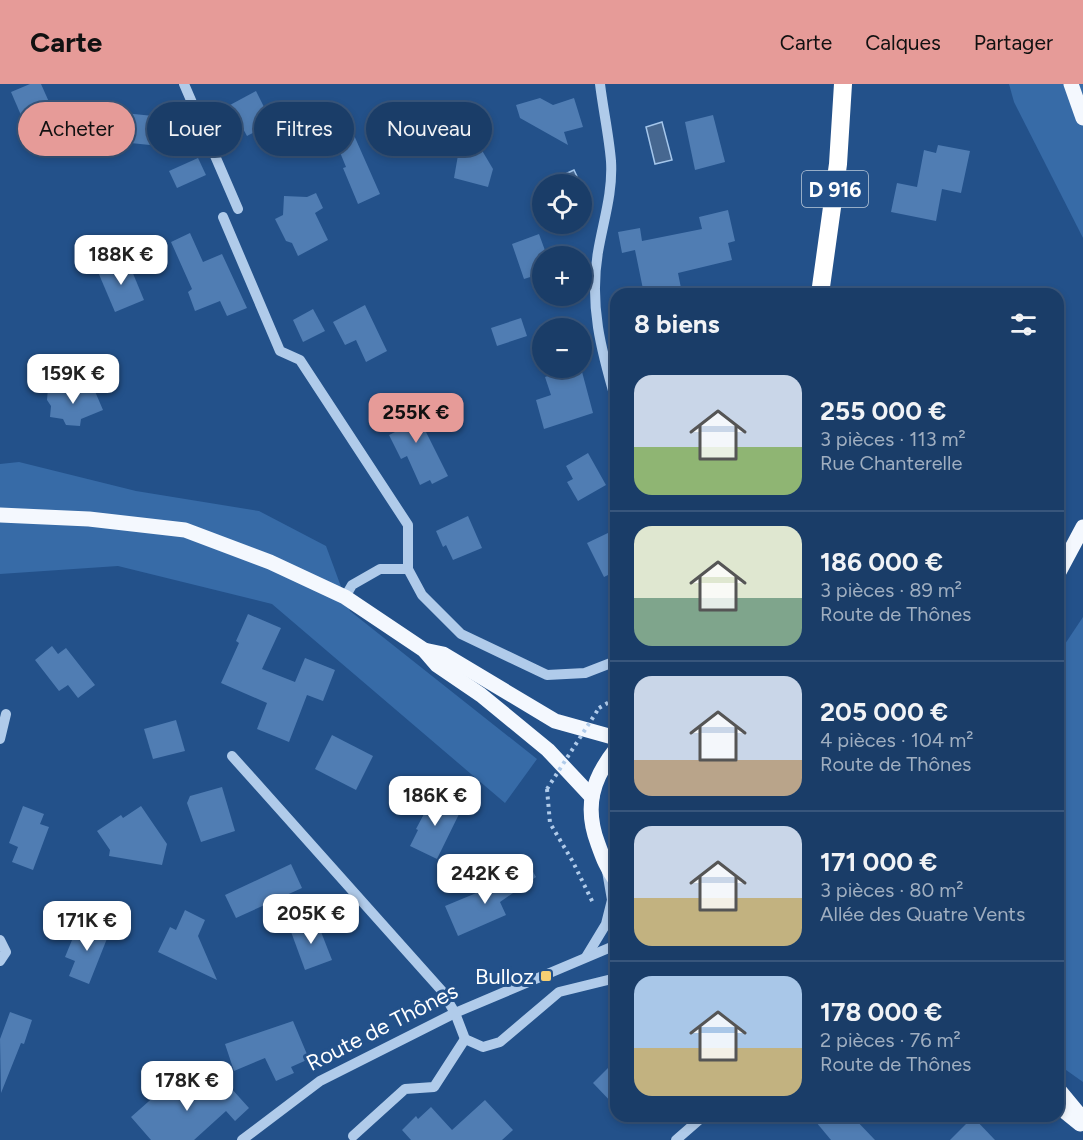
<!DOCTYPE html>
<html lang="fr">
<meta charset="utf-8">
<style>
:root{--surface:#1a3d68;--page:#274871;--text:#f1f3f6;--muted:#9faec0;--line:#38567c;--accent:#e69b98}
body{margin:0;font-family:Figtree,sans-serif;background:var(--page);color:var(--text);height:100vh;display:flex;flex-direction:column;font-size:22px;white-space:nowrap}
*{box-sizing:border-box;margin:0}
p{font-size:20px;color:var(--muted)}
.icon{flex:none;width:33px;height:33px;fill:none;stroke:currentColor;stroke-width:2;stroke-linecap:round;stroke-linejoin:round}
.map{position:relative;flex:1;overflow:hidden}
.details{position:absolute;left:610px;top:204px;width:454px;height:834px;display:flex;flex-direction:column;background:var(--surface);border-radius:18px;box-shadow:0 3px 9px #0003,0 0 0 2px var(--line)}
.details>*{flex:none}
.guide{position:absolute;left:18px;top:18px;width:502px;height:54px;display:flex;gap:12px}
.fabs{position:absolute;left:532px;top:90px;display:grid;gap:12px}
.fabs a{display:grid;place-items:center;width:60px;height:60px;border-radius:50%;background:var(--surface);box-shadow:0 3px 9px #0003,0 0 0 2px var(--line);font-size:30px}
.price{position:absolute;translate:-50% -51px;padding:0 14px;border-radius:12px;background:#fff;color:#222;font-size:20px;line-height:39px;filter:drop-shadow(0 2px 3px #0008)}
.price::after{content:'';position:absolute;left:50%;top:36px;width:18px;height:14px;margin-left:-9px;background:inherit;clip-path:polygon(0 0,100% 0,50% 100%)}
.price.on{background:var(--accent);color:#111}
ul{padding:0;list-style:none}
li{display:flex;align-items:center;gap:18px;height:150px;padding:0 24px}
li+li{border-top:2px solid var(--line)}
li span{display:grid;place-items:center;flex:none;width:168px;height:120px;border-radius:18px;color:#555}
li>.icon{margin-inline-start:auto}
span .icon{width:72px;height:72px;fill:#fffc;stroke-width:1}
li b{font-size:26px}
h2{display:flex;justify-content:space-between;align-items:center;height:72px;padding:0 24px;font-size:26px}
.chip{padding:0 21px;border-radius:27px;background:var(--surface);box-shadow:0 3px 9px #0003,0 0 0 2px var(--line);font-size:21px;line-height:54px}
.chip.on{background:var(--accent);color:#111}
header{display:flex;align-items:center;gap:36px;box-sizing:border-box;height:84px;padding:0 30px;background:var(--accent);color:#111}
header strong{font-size:28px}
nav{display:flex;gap:33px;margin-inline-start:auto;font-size:21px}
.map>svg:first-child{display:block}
.green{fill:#376ba7}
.water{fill:#466790;stroke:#a4c6eb;stroke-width:1.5}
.building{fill:#507db3}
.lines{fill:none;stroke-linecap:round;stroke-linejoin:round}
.path{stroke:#b0cbea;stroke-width:4;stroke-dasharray:3 4.5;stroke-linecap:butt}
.minor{stroke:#b0cbea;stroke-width:10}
.major{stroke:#f4f8fe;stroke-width:15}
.highway{stroke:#fff;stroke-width:18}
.path-bridge{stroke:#b0cbea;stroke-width:4;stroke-dasharray:3 4.5;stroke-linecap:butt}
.poi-dot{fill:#f6cf73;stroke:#23518a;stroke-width:2}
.labels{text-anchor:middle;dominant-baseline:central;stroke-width:6;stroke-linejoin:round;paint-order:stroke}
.shield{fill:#23518a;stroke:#bdcbdc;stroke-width:1.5}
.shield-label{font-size:21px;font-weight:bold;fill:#fff}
.poi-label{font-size:22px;fill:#fff;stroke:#23518a;text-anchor:end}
.street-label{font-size:22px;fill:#fff;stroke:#23518a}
</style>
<header>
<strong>Carte</strong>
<nav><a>Carte</a><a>Calques</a><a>Partager</a></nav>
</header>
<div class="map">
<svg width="1083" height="1056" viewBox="0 0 1083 1056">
<rect width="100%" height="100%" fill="#23518a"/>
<!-- green -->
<g class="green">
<polygon points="1009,0 1083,0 1083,154 1014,18"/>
<polygon points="19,378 136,407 259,427 326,462 350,527 537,675 505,719 272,520 118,482 0,490 0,380"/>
<polygon points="1083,533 1083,998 1059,981 1059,569"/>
<path d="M 616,697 L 616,764 C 607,744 606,717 616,697 Z"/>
</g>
<!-- water -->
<g class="water">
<polygon points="662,38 672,76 655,80 646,43"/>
<polygon points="574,86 580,99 546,100 545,99"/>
</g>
<!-- building -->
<g class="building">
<polygon points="30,0 41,0 62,47 33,59 11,8"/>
<polygon points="256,7 272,39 247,52 230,21"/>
<polygon points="540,14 553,21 574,14 583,43 564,48 568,61 520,34 516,21"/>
<polygon points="124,29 173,34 169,63 121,58"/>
<polygon points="713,31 725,78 695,86 685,38"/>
<polygon points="353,49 380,110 358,120 343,84 346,83 335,56"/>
<polygon points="461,54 477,58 493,85 488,103 454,94"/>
<polygon points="938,61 970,67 961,109 942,105 936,137 891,128 897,99 917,103 924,66 936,69"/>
<polygon points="198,74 206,91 177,104 169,87"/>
<polygon points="316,109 323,124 315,129 328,156 298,172 292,159 286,157 275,135 283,131 284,112 307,113"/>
<polygon points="728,126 735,157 728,159 732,176 678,189 681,204 644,210 635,166 622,169 618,148 640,144 642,157 702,145 699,133"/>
<polygon points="190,149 203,178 222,170 247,224 227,232 220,217 195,227 188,208 192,205 171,158"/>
<polygon points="539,150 547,172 543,172 543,189 524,195 512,160"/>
<polygon points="127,175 144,216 115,228 98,188"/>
<polygon points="365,221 387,267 366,278 356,256 345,261 333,238"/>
<polygon points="313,225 325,247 303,258 293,236"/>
<polygon points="521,234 527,252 497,262 491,244"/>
<polygon points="572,284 581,284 593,329 544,345 536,316 551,311 545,293"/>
<polygon points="48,304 86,308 94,305 103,326 81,335 80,342 66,341 63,335 50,333 51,322 47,316"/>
<polygon points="408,312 448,392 432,400 430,396 420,401 407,372 401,375 389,351 403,344 390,321"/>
<polygon points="588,369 606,401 578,417 567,398 573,395 566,382"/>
<polygon points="468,432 482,464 453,476 446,461 443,463 436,447"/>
<polygon points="610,448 616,461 616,487 604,493 587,459"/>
<polygon points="248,530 281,544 262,585 295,598 305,574 335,586 323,617 307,611 289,658 257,645 267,619 221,599 239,559 236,557"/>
<polygon points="52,562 58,570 66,564 95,601 78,614 68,601 59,607 35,576"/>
<polygon points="176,636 185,667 153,675 144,645"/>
<polygon points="332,651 373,672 356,706 315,685"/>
<polygon points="222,703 235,747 201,758 187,719 190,712"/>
<polygon points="434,711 461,726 437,775 410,762 418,746 416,745"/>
<polygon points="23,722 44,730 40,740 49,743 33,786 12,778 18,763 9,759"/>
<polygon points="141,722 167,760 162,781 109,772 110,766 97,747 121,731 123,734"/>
<polygon points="291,780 302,804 236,834 225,811"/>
<polygon points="532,786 536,793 500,818 506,831 458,852 445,822"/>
<polygon points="185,826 205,836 198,852 217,896 158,868 170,843 176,846"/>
<polygon points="316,835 332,876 305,886 290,845"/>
<polygon points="90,840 110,847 89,900 69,892 75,877 65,873 77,844 87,848"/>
<polygon points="10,928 32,936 24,960 21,959 1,1009 0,955"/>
<polygon points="293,937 309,975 291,983 294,989 276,997 265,974 234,987 225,960"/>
<polygon points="616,976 616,1023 593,999"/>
<polygon points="221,993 249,1024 235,1037 226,1027 194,1056 151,1056 131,1033 174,995 193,1017"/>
<polygon points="485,1016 513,1046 502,1056 411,1056 402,1046 416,1032 418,1035 431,1023 452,1046"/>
<polygon points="811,1032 852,1032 875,1056 831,1056"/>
<polygon points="973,1033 995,1056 950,1056"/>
</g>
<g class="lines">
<!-- path -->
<g class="path">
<polyline points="599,624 616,614"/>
<polyline points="547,705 550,739 573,778 593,819"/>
</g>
<!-- minor -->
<g class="minor">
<polyline points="184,0 238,125"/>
<path d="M 600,0 C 603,25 609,52 611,77 C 613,109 603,138 598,168 C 589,221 601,266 616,317"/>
<polyline points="223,133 280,267 300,276 408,441 408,485"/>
<polyline points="345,513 352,501 380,485 408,485 422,511 461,550 547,591 585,589 616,577"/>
<polyline points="0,655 6,630"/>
<polyline points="232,672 442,907 455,929 465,955 483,963 500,958 559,908 616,894"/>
<polyline points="0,856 6,868 0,877"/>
<polyline points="586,873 606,840 612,816 607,787"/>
<polyline points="353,1052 405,1005 434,1003 465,955"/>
<polyline points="242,1056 320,997 455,929 616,861"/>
<polyline points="676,1056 699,1036"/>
</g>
<!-- major -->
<g class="major">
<polyline points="1071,0 1083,34"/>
<polyline points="0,431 89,435 185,446 270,478 345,513 424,566 437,581 481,611 548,666 592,713"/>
<polyline points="1059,488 1083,443"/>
<polyline points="424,566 443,570 555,637 616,654"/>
<path d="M 616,665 C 592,695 584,723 598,760 C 603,774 607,785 616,797"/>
<polyline points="1059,1006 1083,1035"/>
<polyline points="1059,1023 1080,1040"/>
</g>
<!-- highway -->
<polyline class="highway" points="820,210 838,80 843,0"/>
<!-- path-bridge -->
<polyline class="path-bridge" points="547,705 599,624"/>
</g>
<!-- markers -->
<rect class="poi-dot" x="540" y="886" width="12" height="12" rx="3"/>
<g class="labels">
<!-- shield labels -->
<rect class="shield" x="802" y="87" width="66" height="36" rx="4.5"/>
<g class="shield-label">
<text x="835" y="105">D 916</text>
</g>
<!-- poi labels -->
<g class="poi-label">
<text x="534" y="892">Bulloz</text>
</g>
<!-- street labels -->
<g class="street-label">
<text transform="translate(382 943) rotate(-27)">Route de Thônes</text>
</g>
</g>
</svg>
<div class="fabs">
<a><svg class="icon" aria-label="locate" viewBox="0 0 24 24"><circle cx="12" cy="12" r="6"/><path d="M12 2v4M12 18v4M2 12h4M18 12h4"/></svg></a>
<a>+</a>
<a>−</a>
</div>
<b class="price" style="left:121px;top:202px">188K €</b>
<b class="price" style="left:73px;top:321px">159K €</b>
<b class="price on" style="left:416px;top:360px">255K €</b>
<b class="price" style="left:435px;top:743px">186K €</b>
<b class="price" style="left:485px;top:821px">242K €</b>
<b class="price" style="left:311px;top:861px">205K €</b>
<b class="price" style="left:87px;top:868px">171K €</b>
<b class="price" style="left:187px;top:1028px">178K €</b>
<div class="guide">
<a class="chip on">Acheter</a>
<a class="chip">Louer</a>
<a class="chip">Filtres</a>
<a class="chip">Nouveau</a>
</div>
<section class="details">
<h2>8 biens<svg class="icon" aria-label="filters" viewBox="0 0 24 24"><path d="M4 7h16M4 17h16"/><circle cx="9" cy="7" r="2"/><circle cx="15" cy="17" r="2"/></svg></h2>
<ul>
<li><span style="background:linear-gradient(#c9d6e8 60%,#8fb573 0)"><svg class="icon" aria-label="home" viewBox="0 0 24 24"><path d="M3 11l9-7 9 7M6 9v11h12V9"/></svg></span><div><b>255 000 €</b><p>3 pièces · 113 m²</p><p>Rue Chanterelle</p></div></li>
<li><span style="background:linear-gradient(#dfe7d0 60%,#7fa58c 0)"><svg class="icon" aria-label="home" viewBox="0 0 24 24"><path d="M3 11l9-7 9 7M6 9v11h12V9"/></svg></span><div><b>186 000 €</b><p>3 pièces · 89 m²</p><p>Route de Thônes</p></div></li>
<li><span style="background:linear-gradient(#c9d6e8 70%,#b9a48a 0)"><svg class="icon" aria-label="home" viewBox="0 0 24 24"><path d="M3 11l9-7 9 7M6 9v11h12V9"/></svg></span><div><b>205 000 €</b><p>4 pièces · 104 m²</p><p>Route de Thônes</p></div></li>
<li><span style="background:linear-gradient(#c9d6e8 60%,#c2b280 0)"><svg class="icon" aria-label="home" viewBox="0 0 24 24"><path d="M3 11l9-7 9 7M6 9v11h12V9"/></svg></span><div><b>171 000 €</b><p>3 pièces · 80 m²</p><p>Allée des Quatre Vents</p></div></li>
<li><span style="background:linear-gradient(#a9c7e8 60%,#c2b280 0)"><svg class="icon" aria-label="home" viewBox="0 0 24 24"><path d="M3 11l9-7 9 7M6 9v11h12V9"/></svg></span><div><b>178 000 €</b><p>2 pièces · 76 m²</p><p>Route de Thônes</p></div></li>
</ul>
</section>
</div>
